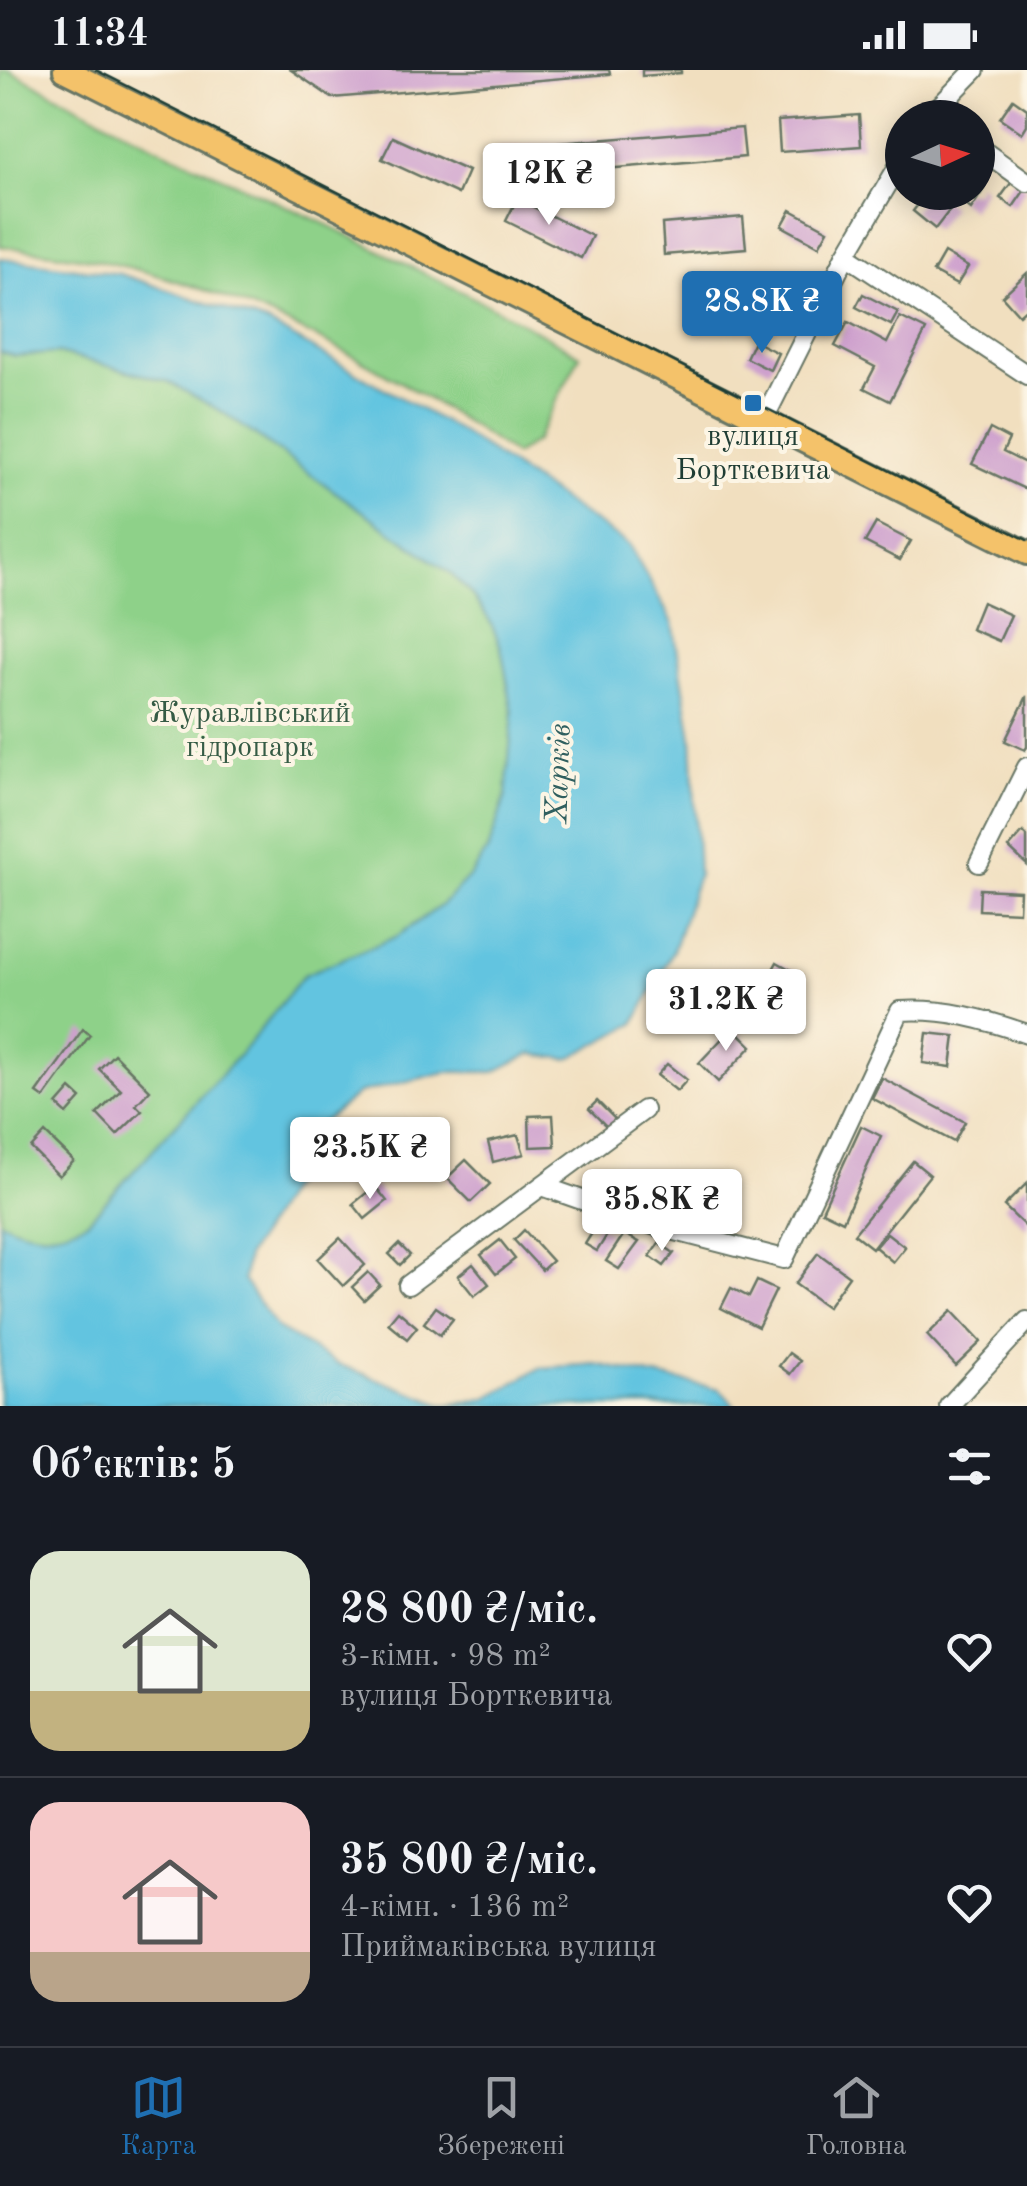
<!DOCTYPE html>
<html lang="uk">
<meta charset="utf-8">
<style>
:root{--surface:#171b24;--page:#20242c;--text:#f1f3f6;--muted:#9ea1a6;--line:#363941;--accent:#1f6fb2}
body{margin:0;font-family:"Old Standard TT",serif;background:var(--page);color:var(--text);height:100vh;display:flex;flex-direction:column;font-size:38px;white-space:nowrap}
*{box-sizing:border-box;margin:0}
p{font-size:32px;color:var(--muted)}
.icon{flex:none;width:55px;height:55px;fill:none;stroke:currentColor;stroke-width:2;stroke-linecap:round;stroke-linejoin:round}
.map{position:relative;height:1336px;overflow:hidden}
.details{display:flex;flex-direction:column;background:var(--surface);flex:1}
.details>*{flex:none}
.needle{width:65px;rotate:86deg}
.fabs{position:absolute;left:885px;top:30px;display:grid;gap:20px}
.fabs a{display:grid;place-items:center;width:110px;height:110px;border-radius:50%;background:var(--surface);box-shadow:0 5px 25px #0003;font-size:50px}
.price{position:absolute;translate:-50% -85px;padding:0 22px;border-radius:10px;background:#fff;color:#222;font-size:32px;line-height:65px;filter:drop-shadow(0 2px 5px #0008)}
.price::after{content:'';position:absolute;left:50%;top:60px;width:30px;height:22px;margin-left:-15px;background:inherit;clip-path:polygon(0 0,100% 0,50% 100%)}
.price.current{background:var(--accent);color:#fff}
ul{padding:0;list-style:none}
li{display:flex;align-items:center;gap:30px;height:250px;padding:0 30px}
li+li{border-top:2px solid var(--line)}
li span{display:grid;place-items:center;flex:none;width:280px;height:200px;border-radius:30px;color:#555}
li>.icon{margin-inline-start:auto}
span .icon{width:120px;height:120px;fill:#fffc;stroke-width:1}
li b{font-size:42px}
h2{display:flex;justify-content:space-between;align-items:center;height:120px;padding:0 30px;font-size:42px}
.status{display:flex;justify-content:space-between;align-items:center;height:70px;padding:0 50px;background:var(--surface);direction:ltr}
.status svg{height:28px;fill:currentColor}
.menu{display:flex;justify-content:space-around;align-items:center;height:140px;border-top:2px solid var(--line);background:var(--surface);font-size:28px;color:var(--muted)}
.menu a{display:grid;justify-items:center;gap:5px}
.menu .current{color:var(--accent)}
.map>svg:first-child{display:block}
.green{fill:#8ed189;stroke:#56875e;stroke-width:2.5}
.water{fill:#62c4e0;stroke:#40808a;stroke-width:2.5}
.building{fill:#cea0cd}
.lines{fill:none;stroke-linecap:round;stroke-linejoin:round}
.minor-casing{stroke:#687665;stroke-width:22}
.major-casing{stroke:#687665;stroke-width:28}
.minor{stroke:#fff;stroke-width:18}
.major{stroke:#f4c26a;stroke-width:22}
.tram{stroke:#1f3d34;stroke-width:2.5}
.poi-dot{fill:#1f6fb2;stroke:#fcf5e5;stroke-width:4}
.labels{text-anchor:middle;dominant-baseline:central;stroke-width:8;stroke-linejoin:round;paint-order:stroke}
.poi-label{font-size:30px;fill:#1f3d34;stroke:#fcf5e5}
.park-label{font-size:30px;fill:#355b45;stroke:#fcf5e5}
.water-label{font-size:32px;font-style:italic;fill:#305f5f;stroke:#fcf5e5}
</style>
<div class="status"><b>11:34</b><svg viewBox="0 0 49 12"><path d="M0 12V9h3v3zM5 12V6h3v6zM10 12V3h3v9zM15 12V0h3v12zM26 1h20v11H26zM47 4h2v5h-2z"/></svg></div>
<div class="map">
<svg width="1027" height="1336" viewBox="0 0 1027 1336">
<rect width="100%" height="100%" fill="#fcf5e5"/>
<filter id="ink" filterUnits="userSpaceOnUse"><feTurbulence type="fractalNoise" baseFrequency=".01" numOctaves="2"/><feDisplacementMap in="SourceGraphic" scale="20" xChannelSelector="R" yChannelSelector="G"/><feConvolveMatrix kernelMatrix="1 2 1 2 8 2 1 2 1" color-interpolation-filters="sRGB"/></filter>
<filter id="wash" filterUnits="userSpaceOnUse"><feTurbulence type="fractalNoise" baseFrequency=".0048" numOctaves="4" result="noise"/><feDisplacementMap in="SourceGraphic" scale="40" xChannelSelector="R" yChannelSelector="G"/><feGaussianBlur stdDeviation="2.25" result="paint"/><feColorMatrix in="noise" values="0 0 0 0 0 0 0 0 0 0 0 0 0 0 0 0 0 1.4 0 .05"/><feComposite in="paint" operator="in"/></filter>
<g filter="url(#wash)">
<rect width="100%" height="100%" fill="#f1dfbf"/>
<!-- green -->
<g class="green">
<path d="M 0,0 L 9,0 L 158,78 L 330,156 L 512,247 L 580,285 L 536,371 L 515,385 C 393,301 252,223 105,192 C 71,184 35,181 0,176 Z"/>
<path d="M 0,282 L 15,286 L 57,283 L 167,311 L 224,343 L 450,503 L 472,525 L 490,551 L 501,577 L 513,643 L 506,725 L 489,778 L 471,805 L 442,835 L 396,867 L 304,905 L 249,974 L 88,1151 C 57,1168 32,1167 0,1151 Z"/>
</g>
<!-- water -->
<path class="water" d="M 0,188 L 120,204 L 269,254 L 458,360 L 629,475 L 673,553 L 692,667 L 698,805 L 673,881 L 634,954 L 568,989 L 531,984 L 494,1002 L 446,1002 L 359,1023 L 304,1067 L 293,1112 L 247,1186 L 243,1210 L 277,1258 L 338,1294 L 445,1335 L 487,1328 L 540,1298 L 595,1294 L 720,1319 L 735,1336 L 0,1336 L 0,1151 C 31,1167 57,1168 88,1151 L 249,974 L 304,905 L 396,867 L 442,835 L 471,805 L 489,778 L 506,725 L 513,643 L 501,577 L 490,551 L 472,525 L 450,503 L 224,343 L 167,311 L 58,283 L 15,286 L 0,282 Z"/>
<g id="blocks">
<!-- building -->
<g class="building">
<polygon points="291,0 609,0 610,4 332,28"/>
<polygon points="642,0 681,0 681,3 642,6"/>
<polygon points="1013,29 1027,39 1027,55 1022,63 1000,48"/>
<polygon points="859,45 861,76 780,82 778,51"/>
<polygon points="742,58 745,87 499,108 497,78"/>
<polygon points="393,67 468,101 458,124 382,89"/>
<polygon points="1014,109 1026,118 1013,137 1000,128"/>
<polygon points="978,114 984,119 971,139 959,130 964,122 978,122"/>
<polygon points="928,122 933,122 952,137 935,159 913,141"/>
<polygon points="517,129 592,166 581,188 506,151"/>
<polygon points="791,140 828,160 819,176 782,156"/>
<polygon points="743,147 746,178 664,185 662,154"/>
<polygon points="944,183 968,197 957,215 933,202"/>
<polygon points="1027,203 1027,238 1019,245 1002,226"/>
<polygon points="863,224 898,242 891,255 856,237"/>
<polygon points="900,247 926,260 890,331 864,318 875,297 835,276 848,252 887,273"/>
<polygon points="754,271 778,283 770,300 746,288"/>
<polygon points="990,359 1009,369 1003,382 1027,394 1027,420 972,394"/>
<polygon points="876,453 911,471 900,490 865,472"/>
<polygon points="982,532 1011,545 999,571 971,559"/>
<polygon points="1027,626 1027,677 1025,680 1005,671"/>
<polygon points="1023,762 1027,766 1027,795 1009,778"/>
<polygon points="980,819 1020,821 1019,842 979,840"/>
<polygon points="777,892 802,906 778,948 754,934"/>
<polygon points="733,957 752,976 718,1012 699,993"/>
<polygon points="83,959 90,965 44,1028 37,1023"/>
<polygon points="927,963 955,966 951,997 923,993"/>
<polygon points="114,984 150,1020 136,1035 142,1041 117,1065 97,1044 121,1020 99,999"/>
<polygon points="667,994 687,1010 677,1021 657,1005"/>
<polygon points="882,1008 965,1052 954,1072 872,1028"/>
<polygon points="71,1019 81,1028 67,1044 57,1035"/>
<polygon points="597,1031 618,1052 610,1060 589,1039"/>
<polygon points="553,1045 555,1076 530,1077 529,1046"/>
<polygon points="861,1056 881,1066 843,1151 822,1141"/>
<polygon points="45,1063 74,1091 59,1106 31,1078"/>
<polygon points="518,1065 524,1084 493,1092 488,1072"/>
<polygon points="466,1090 490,1114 471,1132 447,1108"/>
<polygon points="913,1091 930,1105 872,1178 854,1164"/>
<polygon points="1027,1113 1027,1158 1004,1136"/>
<polygon points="375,1116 387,1131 365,1149 353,1134"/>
<polygon points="597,1155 609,1162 597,1181 585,1174"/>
<polygon points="524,1160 552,1191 542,1200 514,1170"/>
<polygon points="887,1163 905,1177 893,1192 875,1177"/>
<polygon points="624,1164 639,1172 619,1199 606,1191"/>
<polygon points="340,1168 365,1195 343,1216 318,1189"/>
<polygon points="500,1170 515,1189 496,1204 481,1185"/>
<polygon points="659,1173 674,1183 664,1196 650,1186"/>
<polygon points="399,1174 410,1185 400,1195 389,1184"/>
<polygon points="818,1183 849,1206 827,1237 795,1214"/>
<polygon points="473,1194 489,1214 474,1226 458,1206"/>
<polygon points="368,1202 380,1215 364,1230 352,1217"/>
<polygon points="757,1211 776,1220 758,1257 721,1238 731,1218 749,1227"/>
<polygon points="436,1237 453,1249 440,1265 424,1253"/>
<polygon points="398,1241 417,1257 407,1269 388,1253"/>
<polygon points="952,1241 981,1272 956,1296 927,1265"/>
<polygon points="789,1283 800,1291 790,1304 779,1296"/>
</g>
</g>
</g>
<g filter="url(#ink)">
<use href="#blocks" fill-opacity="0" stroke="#687665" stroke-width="2.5"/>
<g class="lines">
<!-- minor casing -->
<g class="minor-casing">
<g id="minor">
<polyline points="928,48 975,0"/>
<polyline points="978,77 1027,112"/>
<polyline points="846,185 1027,305"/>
<polyline points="764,349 846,185 902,90"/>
<polyline points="979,793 1027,697"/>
<path d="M 542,1116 L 656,1156 L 784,1189 L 900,941 C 945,938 984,949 1027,964"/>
<polyline points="408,1215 644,1040"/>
<polyline points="949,1336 1027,1251"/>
</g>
</g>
<!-- major casing -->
<g class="major-casing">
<polyline id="major" points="65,0 1027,483"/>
</g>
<!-- minor -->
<use href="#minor" class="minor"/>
<!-- major -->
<use href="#major" class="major"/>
<!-- tram -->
<polyline class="tram" points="96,0 1027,470"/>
</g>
</g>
<!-- markers -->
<rect class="poi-dot" x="743" y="323" width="20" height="20" rx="5"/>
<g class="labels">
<!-- poi labels -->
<g class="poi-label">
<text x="753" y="367">вулиця<tspan x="753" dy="34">Борткевича</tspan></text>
</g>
<!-- park labels -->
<g class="park-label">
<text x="250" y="644">Журавлівський<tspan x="250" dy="34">гідропарк</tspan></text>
</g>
<!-- water labels -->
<g class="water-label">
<text transform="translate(560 704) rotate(-88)">Харків</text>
</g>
</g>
</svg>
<div class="fabs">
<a><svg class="needle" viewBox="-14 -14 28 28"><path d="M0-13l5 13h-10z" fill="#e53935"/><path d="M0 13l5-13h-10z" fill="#9ea1a6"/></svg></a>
</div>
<b class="price" style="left:549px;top:158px">12K ₴</b>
<b class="price current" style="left:762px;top:286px">28.8K ₴</b>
<b class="price" style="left:726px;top:984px">31.2K ₴</b>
<b class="price" style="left:370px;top:1132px">23.5K ₴</b>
<b class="price" style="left:662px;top:1184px">35.8K ₴</b>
</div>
<section class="details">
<h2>Об’єктів: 5<svg class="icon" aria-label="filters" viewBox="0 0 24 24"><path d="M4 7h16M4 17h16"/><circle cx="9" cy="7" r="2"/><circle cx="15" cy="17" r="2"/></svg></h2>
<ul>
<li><span style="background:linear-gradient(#dfe7d0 70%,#c2b280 0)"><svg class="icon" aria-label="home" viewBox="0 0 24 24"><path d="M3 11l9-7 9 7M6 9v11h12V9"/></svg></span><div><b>28 800 ₴/міс.</b><p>3-кімн. · 98 m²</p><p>вулиця Борткевича</p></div><svg class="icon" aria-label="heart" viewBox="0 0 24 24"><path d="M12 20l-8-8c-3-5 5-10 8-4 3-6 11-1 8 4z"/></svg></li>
<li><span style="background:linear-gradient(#f6c9c9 75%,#b9a48a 0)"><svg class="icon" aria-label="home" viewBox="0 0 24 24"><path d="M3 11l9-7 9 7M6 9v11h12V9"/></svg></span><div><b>35 800 ₴/міс.</b><p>4-кімн. · 136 m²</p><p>Приймаківська вулиця</p></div><svg class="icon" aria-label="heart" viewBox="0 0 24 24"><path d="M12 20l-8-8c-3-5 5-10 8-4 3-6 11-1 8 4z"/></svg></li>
</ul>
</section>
<nav class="menu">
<a class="current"><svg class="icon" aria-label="map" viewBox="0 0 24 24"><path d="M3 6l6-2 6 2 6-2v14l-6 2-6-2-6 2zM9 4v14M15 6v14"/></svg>Карта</a>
<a><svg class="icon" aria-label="saved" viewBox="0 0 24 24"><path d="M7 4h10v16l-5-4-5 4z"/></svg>Збережені</a>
<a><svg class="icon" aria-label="home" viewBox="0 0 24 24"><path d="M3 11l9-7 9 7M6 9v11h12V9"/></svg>Головна</a>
</nav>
